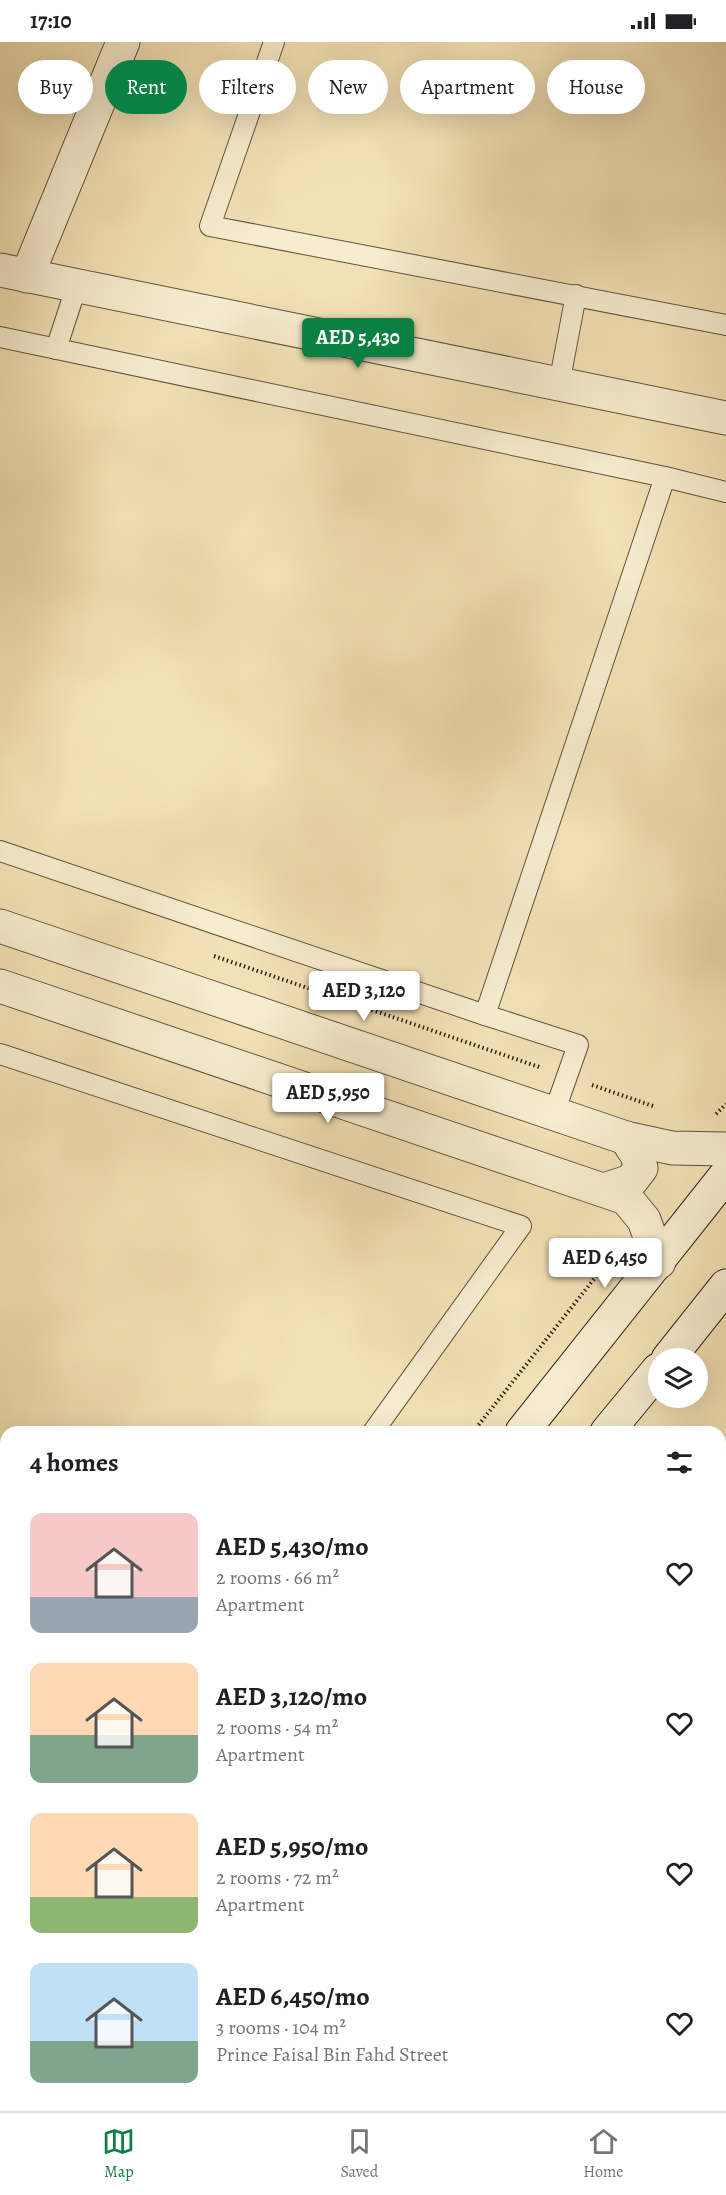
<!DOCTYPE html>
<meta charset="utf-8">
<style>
:root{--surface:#fff;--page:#f2f2f2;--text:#202124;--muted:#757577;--line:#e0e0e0;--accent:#0b8043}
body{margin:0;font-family:Alegreya,serif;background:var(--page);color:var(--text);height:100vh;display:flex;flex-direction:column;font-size:22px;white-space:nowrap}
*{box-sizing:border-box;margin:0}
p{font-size:20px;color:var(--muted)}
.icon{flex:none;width:33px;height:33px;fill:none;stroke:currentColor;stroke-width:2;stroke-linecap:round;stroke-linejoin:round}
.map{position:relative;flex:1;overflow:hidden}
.details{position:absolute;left:0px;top:1384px;width:726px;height:686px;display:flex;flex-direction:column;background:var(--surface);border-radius:18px 18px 0 0;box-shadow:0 6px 24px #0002}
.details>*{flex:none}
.banner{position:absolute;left:18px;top:18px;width:690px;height:54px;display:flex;gap:12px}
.buttons{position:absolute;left:648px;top:1306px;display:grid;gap:12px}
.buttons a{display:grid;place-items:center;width:60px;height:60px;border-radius:50%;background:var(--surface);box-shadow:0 6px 24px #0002;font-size:30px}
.price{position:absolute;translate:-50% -51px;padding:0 14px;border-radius:6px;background:#fff;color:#222;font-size:20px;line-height:39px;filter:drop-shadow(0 2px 3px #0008)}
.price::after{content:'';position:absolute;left:50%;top:36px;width:18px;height:14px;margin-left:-9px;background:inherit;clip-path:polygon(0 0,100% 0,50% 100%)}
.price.active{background:var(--accent);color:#fff}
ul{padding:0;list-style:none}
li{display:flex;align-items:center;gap:18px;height:150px;padding:0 30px}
li span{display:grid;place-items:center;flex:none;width:168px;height:120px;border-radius:12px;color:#555}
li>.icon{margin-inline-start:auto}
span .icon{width:72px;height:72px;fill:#fffc;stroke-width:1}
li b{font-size:26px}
h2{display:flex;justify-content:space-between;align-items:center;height:72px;padding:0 30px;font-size:26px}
.pill{padding:0 21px;border-radius:27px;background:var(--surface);box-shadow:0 6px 24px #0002;font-size:21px;line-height:54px}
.pill.active{background:var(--accent);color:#fff}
.status{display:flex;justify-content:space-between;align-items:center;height:42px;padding:0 30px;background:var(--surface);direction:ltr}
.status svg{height:16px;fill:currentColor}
.tabs{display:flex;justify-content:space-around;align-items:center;height:84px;border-top:2px solid var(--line);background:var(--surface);font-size:16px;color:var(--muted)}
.tabs a{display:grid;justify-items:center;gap:3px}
.tabs .active{color:var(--accent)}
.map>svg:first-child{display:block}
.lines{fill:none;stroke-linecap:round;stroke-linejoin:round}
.service-casing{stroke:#60533f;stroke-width:22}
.minor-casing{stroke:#60533f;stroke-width:35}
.secondary-casing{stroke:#302418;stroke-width:35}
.path{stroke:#302418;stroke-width:4;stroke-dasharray:1.5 3;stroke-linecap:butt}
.service{stroke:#f7eccf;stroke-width:20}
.minor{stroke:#f7eccf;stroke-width:33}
.secondary{stroke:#f7eccf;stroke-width:33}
</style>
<div class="status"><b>17:10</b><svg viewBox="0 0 49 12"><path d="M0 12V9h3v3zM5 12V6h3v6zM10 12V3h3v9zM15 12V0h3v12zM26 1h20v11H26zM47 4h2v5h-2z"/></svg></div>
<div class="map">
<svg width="726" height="2069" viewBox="0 0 726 2069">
<rect width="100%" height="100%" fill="#f2e1b5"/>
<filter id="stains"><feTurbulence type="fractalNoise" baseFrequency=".00333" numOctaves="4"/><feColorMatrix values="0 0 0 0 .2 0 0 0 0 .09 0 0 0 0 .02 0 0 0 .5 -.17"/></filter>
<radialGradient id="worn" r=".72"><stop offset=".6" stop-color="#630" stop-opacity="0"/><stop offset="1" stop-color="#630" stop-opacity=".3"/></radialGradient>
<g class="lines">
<!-- service casing -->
<g class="service-casing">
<g id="service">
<polyline points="274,0 210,184 726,283"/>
<polyline points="0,295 665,435 485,973 0,809"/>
<polyline points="56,307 77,243"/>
<polyline points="559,342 576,253"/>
<polyline points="665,435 726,450"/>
<polyline points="485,973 578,1003 554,1071"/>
<polyline points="0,1012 521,1184 373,1390"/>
<polyline points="0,1795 6,1799"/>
<polyline points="0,1911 6,1903"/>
</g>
</g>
<!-- minor casing -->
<g class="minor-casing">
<g id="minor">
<polyline points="0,228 726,376"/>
<polyline points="27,234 123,0"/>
<polyline points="0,884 626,1096 672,1106 726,1107"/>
<polyline points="0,944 626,1156 644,1178 659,1220"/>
<polyline points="604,1148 631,1139 641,1126 637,1113 626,1096"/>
<polyline points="720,1756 726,1762"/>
</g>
</g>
<!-- secondary casing -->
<g class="secondary-casing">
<g id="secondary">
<polyline points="668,1317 726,1244"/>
<polyline points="522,1390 726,1133"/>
<polyline points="607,1390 658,1328"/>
<polyline points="0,2044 6,2037"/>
<polyline points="58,2069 62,2064"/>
</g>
</g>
<!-- path -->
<g class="path">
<polyline points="214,914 542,1026"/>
<polyline points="592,1043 653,1064"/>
<polyline points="716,1072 726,1062"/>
<polyline points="473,1390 613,1213 614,1202"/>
<polyline points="0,1989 6,1982"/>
</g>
<!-- service -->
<use href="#service" class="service"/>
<!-- minor -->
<use href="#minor" class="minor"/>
<!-- secondary -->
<use href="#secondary" class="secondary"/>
</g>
<rect width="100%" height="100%" filter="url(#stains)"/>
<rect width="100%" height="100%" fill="url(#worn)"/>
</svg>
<div class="buttons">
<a><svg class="icon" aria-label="layers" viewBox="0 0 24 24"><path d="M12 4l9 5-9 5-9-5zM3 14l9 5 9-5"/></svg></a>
</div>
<b class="price active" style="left:358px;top:327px">AED 5,430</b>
<b class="price" style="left:364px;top:980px">AED 3,120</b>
<b class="price" style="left:328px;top:1082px">AED 5,950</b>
<b class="price" style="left:605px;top:1247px">AED 6,450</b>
<div class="banner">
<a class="pill">Buy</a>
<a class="pill active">Rent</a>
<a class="pill">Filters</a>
<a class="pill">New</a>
<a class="pill">Apartment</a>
<a class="pill">House</a>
</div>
<section class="details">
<h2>4 homes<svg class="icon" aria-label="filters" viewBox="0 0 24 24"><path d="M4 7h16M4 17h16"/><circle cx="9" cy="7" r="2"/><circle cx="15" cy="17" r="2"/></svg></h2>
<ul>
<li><span style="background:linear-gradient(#f6c9c9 70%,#9aa5b1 0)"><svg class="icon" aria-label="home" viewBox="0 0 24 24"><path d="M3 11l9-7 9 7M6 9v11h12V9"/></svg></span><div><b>AED 5,430/mo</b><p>2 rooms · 66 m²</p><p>Apartment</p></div><svg class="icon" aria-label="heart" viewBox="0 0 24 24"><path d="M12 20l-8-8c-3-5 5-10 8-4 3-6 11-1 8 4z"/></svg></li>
<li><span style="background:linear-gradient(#ffd9b3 60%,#7fa58c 0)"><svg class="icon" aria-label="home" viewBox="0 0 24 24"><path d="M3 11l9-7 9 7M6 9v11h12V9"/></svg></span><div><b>AED 3,120/mo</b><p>2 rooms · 54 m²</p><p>Apartment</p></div><svg class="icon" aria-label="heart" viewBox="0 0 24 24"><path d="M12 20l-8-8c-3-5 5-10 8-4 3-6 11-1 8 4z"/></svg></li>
<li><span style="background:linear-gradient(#ffd9b3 70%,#8fb573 0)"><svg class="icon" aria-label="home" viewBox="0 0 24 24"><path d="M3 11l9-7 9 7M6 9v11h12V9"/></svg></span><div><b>AED 5,950/mo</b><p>2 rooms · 72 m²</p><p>Apartment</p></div><svg class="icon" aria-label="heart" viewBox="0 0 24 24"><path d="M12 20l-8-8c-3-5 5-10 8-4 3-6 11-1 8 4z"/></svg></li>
<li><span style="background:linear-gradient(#bfe0f5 65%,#7fa58c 0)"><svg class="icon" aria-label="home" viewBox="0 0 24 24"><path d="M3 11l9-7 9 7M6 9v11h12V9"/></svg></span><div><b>AED 6,450/mo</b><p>3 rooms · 104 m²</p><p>Prince Faisal Bin Fahd Street</p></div><svg class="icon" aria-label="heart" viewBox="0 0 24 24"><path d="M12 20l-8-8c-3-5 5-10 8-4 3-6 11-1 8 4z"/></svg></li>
</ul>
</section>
</div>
<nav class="tabs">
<a class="active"><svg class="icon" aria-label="map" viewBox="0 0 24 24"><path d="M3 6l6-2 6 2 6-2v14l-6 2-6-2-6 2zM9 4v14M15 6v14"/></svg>Map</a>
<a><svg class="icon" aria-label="saved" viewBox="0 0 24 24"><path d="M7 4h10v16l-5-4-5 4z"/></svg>Saved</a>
<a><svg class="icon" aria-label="home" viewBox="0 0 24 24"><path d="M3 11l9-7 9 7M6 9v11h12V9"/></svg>Home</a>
</nav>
